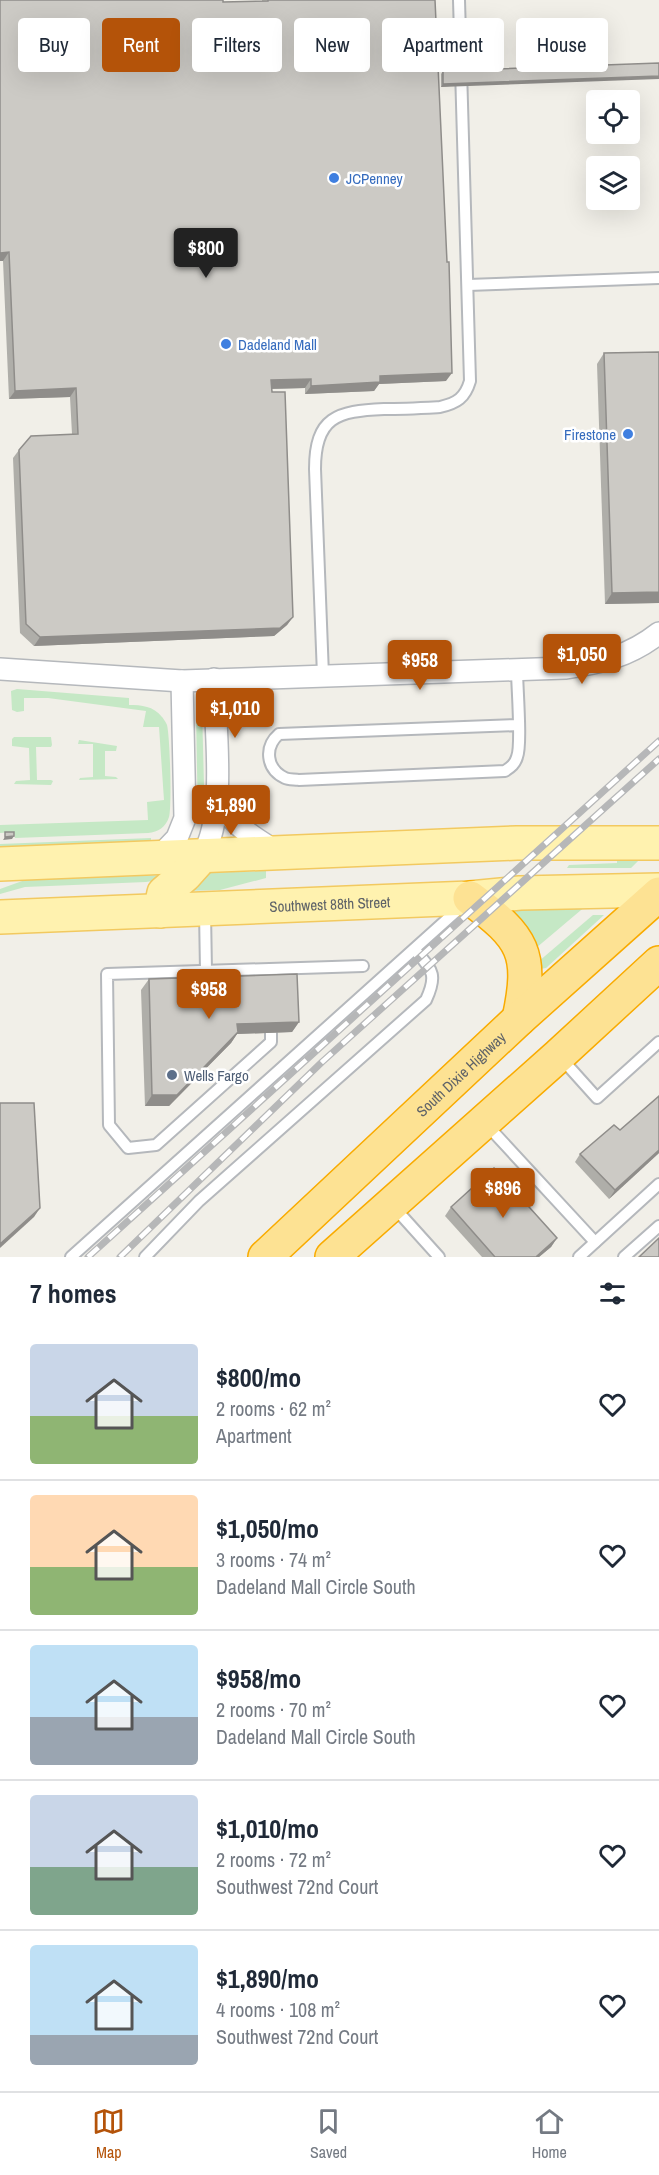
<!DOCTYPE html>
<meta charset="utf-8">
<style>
:root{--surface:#fff;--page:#f2f2f3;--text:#1f2937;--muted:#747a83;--line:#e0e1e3;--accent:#b45309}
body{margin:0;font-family:"Archivo Narrow",sans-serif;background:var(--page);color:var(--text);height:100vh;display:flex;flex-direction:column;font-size:22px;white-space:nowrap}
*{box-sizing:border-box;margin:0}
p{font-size:20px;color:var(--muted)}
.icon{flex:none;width:33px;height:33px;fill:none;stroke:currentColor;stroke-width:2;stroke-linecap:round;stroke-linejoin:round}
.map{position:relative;height:1257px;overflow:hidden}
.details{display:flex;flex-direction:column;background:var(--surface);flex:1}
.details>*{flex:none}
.hud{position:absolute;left:18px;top:18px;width:624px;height:54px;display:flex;gap:12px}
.controls{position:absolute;left:586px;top:90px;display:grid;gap:12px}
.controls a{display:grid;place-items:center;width:54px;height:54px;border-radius:6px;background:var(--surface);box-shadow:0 6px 24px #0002;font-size:30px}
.price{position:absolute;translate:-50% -51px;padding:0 14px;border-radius:6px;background:var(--accent);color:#fff;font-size:20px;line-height:39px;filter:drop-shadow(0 2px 3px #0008)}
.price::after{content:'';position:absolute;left:50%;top:36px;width:18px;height:14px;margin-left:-9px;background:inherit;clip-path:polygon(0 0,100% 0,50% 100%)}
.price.selected{background:#222;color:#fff}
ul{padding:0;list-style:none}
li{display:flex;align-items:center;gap:18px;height:150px;padding:0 30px}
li+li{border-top:2px solid var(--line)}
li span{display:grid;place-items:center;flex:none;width:168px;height:120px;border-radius:6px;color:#555}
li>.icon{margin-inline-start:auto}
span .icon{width:72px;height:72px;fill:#fffc;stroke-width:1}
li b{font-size:26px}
h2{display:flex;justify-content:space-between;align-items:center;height:72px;padding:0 30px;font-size:26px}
.pill{padding:0 21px;border-radius:6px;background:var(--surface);box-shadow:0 6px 24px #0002;font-size:21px;line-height:54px}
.pill.selected{background:var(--accent);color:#fff}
.menu{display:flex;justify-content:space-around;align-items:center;height:84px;border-top:2px solid var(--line);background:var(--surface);font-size:16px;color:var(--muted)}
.menu a{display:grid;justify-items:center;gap:3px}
.menu .selected{color:var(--accent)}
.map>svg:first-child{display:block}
.green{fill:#c5e8c5}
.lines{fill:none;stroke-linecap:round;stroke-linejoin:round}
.lane-casing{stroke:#b5b8bc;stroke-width:14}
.street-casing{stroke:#b5b8bc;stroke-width:24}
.primary-casing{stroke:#f2c960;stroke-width:36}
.highway-casing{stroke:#f9ab00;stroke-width:36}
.lane{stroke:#fff;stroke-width:10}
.street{stroke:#fff;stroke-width:21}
.primary{stroke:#fff2af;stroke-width:33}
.highway{stroke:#fde293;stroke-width:33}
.rail-casing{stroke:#b6b7b8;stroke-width:7}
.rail{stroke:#fff;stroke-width:4.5;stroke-dasharray:14;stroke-linecap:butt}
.wall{fill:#afaea9}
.shaded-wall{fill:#8f8d8a}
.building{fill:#cccac5;stroke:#8f8d8a;stroke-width:1.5}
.shop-dot{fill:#3f7fe0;stroke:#fff;stroke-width:2}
.service-dot{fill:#5c6f8a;stroke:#fff;stroke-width:2}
.labels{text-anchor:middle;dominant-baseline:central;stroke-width:5;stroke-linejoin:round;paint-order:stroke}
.shop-label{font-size:15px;fill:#366cbe;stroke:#fff;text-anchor:start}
.street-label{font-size:15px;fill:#5f6368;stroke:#fff}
.service-label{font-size:15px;fill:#4e5e75;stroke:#fff;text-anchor:start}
</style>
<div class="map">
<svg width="659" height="1257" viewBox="0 0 659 1257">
<rect width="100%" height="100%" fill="#f1efe8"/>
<!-- green -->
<g class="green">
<path d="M 17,689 L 129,698 L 129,705 C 142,705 153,706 162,717 C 163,718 167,724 167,725 C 170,736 172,807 169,817 C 166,827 158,832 148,833 L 15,838 L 14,832 L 0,833 L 0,825 L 148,820 L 147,802 L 164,800 L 159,727 L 143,727 L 146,711 L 48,698 L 24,698 L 24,711 L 17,712 L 12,710 L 11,691 Z"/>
<polygon points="198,705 200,705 202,708 205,824 198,824 196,712"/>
<polygon points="14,737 51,737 52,745 51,747 36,747 37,780 51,780 53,781 51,785 14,784 16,781 30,780 29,748 12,746 12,739"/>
<polygon points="79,740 117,746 116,751 105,751 105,776 116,777 118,779 79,780 80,778 93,777 93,744 78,744"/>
<polygon points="151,838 151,841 146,841 0,847 0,844"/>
<polygon points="645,854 631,868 567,868 569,865 617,863 617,857"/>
<polygon points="266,871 266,878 220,890 185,891 201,873"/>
<polygon points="164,875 159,880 146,882 25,887 0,894 0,889 25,880"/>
<polygon points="587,905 536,948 513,910 513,908"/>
<polygon points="593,915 604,915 546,968 540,969 538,962"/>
</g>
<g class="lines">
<!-- lane casing -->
<g class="lane-casing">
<g id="lane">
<polyline points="468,285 659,278"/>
<path d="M 517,670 C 517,687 522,745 517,757 C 515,764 511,767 505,771 L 299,780 C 295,779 289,780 285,778 C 266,769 264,747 279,734 L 518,725"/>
<path d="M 323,675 L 315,469 C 315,417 337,411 384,409 C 403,409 421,408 440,407 C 457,403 465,398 470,381 L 459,0"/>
<polyline points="205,912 206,971"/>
<polyline points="271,1033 271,1042 156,1145 128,1148 109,1125 107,974 363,966"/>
<polyline points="561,1058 597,1098 659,1042"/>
<polyline points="486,1124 595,1242"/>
<polyline points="393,1206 439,1257"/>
<polyline points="71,1257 462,906"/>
<path d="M 145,1257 L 199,1201 L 426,1000 C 438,974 432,970 415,950"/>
<polyline points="579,1257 659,1184"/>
<polyline points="624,1257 659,1226"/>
</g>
</g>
<!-- street casing -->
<g class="street-casing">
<g id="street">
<path d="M 0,669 L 182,681 L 565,668 C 601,663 630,656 659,633"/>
<path d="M 218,799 C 235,827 250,835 277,852"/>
<path d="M 202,856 C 227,817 215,726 214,679"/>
<polyline points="158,858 177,838 185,818 182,681"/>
</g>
</g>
<!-- primary casing -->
<g class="primary-casing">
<g id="primary">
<polyline points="0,864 517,843 659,843"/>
<polyline points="160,911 164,893 185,875 202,856"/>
<path id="s1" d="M 0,917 L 470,898 L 520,893 L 659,890"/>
</g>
</g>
<!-- highway casing -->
<g class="highway-casing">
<g id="highway">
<path d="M 470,898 C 524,938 533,953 519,1019"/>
<path id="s2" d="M 265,1257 L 519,1019 L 659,894"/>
<polyline points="332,1257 558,1056 659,963"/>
</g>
</g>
<!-- lane -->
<use href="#lane" class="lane"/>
<!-- street -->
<use href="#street" class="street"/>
<!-- primary -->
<use href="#primary" class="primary"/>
<!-- highway -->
<use href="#highway" class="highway"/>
<!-- rail casing -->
<g class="rail-casing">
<g id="rail">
<polyline points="88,1257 659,741"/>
<polyline points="120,1257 322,1062 659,759"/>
</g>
</g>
<!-- rail -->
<use href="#rail" class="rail"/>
</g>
<!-- wall -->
<g class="wall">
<polygon points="0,0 223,2 262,1 262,0 435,0 446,381 379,384 374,391 305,394 305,388 272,389 293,617 287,625 274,636 34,646 20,633 13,458 19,450 72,434 70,397 9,399 3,261 0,261"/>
<polygon points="659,63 441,87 441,74 443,71"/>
<polygon points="659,352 659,603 605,604 597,364 604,353"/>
<polygon points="149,979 299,1022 292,1032 237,1034 231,1043 169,1106 145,1106 141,990"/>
<polygon points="620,1130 659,1153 609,1199 575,1162 580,1154"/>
<polygon points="451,1207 557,1238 551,1247 539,1257 482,1257 445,1216"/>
</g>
<!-- shaded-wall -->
<g class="shaded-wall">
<polygon points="659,76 659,79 441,87 443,84"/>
<polygon points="9,252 3,261 0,261 0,253"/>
<polygon points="452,373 446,381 379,384 374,391 305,394 311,386 380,376"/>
<polygon points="311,379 305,388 265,389 271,380"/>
<polygon points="76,388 70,397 9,399 15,391"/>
<polygon points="659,592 659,603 605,604 612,593"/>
<polygon points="293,617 287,625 274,636 34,646 40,637"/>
<polygon points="14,836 12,839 3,840 5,837"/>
<polygon points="299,1022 292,1032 237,1034 231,1043 169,1106 145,1106 152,1095 237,1024"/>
<polygon points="659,1150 659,1153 609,1199 615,1190"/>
<polygon points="40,1208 34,1217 0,1248 0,1244"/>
<polygon points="557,1238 551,1247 539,1257 536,1257"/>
</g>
<!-- building -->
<g class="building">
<polygon points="0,0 223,0 223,2 268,1 268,0 435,0 447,262 449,262 452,373 380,376 380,382 311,386 311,379 271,380 272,392 285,392 293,617 280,628 40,637 26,624 19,450 31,436 78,434 76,388 15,391 9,252 0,253"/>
<polygon points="659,63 659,76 443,84 443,71"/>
<polygon points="659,352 659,592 612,593 604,353"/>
<polygon points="5,832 14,832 14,836 5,837"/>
<polygon points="297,974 299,1022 237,1024 238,1032 177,1095 152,1095 149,979"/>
<polygon points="659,1096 659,1150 615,1190 580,1154 614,1125 620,1130"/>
<polygon points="0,1103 34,1103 40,1208 0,1244"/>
<polygon points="494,1168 557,1238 537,1256 538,1257 495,1257 451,1207"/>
<polygon points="659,1238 659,1257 639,1257"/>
</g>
<!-- markers -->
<g class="shop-dot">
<circle cx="334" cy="178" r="6"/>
<circle cx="226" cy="344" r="6"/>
<circle cx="628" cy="434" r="6"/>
</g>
<circle class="service-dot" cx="172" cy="1075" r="6"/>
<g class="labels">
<!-- shop labels -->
<g class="shop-label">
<text x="346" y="178">JCPenney</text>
<text x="238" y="344">Dadeland Mall</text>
<text x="616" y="434" text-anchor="end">Firestone</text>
</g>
<!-- street labels -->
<g class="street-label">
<text stroke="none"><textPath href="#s1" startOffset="330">Southwest 88th Street</textPath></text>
<text stroke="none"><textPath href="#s2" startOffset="268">South Dixie Highway</textPath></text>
</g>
<!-- service labels -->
<g class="service-label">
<text x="184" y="1075">Wells Fargo</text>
</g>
</g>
</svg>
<div class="controls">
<a><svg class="icon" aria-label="locate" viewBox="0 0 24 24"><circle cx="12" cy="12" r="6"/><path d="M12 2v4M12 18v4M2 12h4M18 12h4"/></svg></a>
<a><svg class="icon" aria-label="layers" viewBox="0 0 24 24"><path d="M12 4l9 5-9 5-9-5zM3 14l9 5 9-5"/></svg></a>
</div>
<b class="price selected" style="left:206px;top:279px">$800</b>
<b class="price" style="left:582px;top:685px">$1,050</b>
<b class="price" style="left:420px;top:691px">$958</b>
<b class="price" style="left:235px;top:739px">$1,010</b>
<b class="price" style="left:231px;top:836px">$1,890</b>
<b class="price" style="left:209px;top:1020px">$958</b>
<b class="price" style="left:503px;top:1219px">$896</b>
<div class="hud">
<a class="pill">Buy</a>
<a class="pill selected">Rent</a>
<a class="pill">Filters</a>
<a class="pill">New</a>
<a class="pill">Apartment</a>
<a class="pill">House</a>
</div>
</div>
<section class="details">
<h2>7 homes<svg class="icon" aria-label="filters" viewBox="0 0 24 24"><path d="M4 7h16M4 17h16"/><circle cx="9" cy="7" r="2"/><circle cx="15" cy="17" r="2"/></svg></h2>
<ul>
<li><span style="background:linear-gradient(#c9d6e8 60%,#8fb573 0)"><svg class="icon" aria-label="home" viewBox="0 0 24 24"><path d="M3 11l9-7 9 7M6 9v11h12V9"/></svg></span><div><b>$800/mo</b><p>2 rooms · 62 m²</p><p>Apartment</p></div><svg class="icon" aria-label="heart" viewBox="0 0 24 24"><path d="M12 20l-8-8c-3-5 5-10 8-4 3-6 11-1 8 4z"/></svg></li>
<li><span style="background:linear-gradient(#ffd9b3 60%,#8fb573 0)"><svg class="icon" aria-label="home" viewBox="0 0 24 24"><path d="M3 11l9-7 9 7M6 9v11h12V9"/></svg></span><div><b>$1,050/mo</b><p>3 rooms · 74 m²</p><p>Dadeland Mall Circle South</p></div><svg class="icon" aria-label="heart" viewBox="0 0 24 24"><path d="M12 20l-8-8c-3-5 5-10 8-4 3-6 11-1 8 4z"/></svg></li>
<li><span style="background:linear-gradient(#bfe0f5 60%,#9aa5b1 0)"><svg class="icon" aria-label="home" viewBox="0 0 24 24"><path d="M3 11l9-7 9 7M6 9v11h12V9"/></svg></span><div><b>$958/mo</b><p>2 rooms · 70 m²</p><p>Dadeland Mall Circle South</p></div><svg class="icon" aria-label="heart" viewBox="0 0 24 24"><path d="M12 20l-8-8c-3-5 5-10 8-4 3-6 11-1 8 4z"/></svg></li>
<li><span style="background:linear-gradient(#c9d6e8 60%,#7fa58c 0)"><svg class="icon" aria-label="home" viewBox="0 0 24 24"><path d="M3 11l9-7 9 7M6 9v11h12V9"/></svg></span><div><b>$1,010/mo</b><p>2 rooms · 72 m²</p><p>Southwest 72nd Court</p></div><svg class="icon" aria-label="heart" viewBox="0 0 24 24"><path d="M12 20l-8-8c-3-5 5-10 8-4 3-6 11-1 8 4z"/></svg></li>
<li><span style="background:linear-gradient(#bfe0f5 75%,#9aa5b1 0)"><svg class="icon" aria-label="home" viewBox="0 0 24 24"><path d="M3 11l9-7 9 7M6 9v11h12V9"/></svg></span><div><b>$1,890/mo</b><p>4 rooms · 108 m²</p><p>Southwest 72nd Court</p></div><svg class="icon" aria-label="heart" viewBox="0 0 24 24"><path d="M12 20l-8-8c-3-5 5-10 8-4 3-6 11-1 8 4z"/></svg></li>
</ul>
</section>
<nav class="menu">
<a class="selected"><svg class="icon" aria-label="map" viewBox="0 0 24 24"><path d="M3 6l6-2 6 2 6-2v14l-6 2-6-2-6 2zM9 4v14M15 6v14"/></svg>Map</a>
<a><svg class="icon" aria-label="saved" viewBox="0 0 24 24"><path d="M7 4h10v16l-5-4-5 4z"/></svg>Saved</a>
<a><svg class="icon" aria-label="home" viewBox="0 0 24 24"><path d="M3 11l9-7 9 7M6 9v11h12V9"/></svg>Home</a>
</nav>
